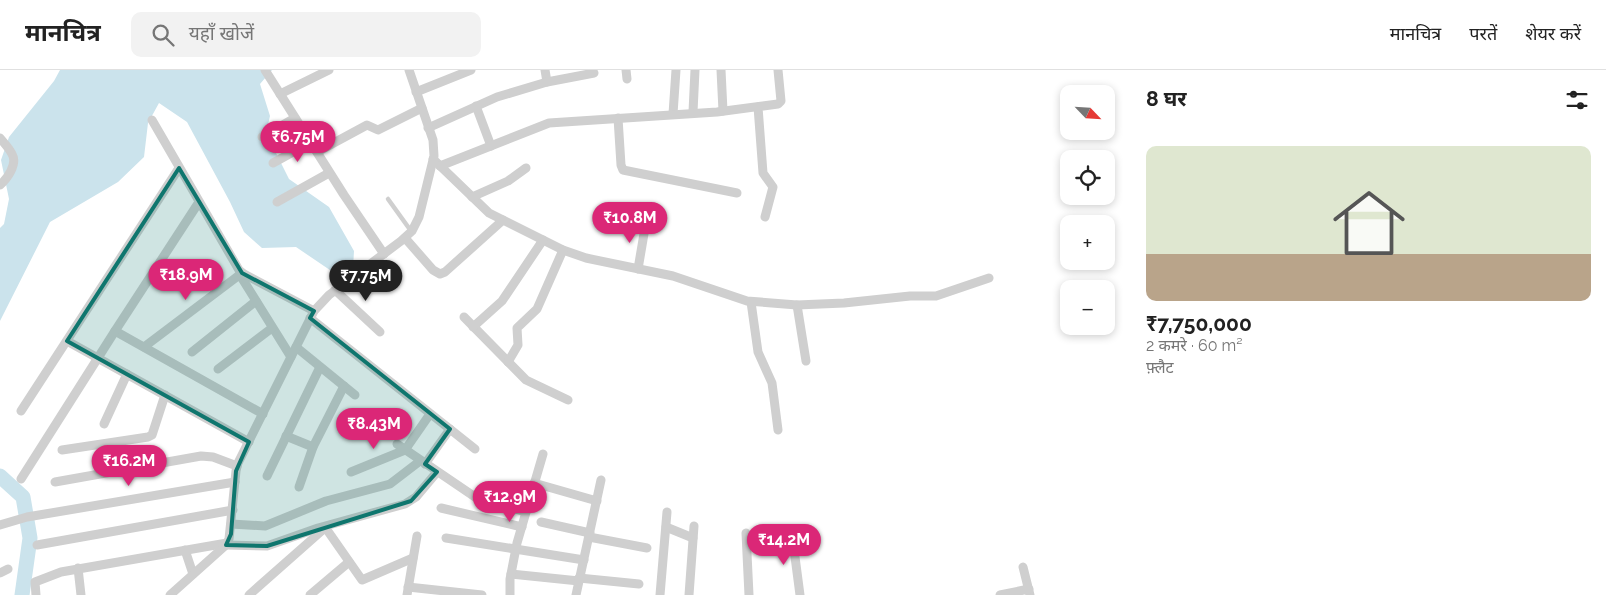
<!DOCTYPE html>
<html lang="hi">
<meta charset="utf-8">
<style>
:root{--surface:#fff;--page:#f2f2f2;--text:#222;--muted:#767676;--line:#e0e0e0;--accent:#db2777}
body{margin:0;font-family:Raleway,"Noto Sans Devanagari",sans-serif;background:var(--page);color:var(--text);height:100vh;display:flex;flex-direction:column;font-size:19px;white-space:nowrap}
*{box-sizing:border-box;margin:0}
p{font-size:16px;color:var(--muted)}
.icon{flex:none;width:28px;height:28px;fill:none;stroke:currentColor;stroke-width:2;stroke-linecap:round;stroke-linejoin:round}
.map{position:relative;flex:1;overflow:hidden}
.drawer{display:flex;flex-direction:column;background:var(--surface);width:475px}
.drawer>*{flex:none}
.needle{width:32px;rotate:115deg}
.buttons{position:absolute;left:1060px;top:15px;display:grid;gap:10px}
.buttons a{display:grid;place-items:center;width:55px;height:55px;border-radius:10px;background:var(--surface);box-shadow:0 2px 8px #0003;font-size:25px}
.price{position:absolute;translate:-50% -42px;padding:0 11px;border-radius:18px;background:var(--accent);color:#fff;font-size:16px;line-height:32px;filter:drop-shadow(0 1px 2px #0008)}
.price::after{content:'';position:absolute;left:50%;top:30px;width:15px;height:11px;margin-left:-8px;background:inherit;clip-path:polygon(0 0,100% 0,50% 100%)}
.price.on{background:#222;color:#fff}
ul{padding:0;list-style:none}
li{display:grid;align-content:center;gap:10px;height:265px;padding:0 15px}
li+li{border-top:1px solid var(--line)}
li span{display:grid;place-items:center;height:155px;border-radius:10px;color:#555}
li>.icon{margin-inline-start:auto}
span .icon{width:90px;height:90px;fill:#fffc;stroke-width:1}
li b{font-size:21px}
h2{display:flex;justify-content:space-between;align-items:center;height:60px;padding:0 15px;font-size:21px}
header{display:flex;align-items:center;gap:30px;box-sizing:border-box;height:70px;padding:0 25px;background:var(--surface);border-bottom:1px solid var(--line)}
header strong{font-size:24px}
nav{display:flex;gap:28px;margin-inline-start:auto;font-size:18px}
.search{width:350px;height:45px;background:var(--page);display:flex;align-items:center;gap:12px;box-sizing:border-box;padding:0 18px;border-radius:10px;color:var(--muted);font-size:19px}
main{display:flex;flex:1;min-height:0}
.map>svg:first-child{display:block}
.water{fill:#cbe3ec}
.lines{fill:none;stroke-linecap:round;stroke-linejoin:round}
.river{stroke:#cbe3ec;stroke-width:15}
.service{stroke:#cfcfcf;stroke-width:4.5}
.minor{stroke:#cfcfcf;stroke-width:9}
.marked{fill:#0f766e;fill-opacity:0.2;stroke:#0f766e;stroke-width:4;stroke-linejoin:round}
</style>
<header>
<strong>मानचित्र</strong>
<div class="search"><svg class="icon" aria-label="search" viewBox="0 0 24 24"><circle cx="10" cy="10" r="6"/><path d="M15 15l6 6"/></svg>यहाँ खोजें</div>
<nav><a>मानचित्र</a><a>परतें</a><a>शेयर करें</a></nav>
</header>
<main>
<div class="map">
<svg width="1131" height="525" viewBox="0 0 1131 525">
<rect width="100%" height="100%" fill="#fff"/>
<!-- water -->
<polygon class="water" points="60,0 272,0 260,14 270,46 266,63 289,109 329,137 354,181 352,215 296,177 262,178 244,162 230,132 187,52 159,33 148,53 144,87 118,112 50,152 0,251 0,158 4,154 9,129 1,90 9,67 54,11"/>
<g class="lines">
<!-- river -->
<polyline class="river" points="0,406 23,427 30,468 22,525"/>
<!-- service -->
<polyline class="service" points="388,129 411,161"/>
<!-- minor -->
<g class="minor">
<polyline points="265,0 344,125 384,184"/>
<polyline points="545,0 547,12"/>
<polyline points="626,0 627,9"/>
<polyline points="721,0 723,41"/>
<polyline points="416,22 471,0"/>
<polyline points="280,24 329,0"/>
<polyline points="476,36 491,76"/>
<polyline points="758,37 763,103 773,117 765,147"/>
<polyline points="693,42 695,0"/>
<polyline points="673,44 676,0"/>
<polyline points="618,48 621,95 623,100 737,123"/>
<polyline points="152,50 239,200 244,204 314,241"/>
<polyline points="428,58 497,27 547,12 594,3"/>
<polyline points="262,67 295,48"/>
<path d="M 0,68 C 4,73 9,78 12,84 C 18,94 7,109 0,115"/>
<polyline points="317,82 367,55 378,60 422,38"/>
<polyline points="433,89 489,143 563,180 586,188 673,206 747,231 797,235 844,233 910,226 936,226 989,208"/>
<polyline points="273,93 311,72"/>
<polyline points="440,96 549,53 717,42 778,34 781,31 778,0"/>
<polyline points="472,127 508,111 526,98"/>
<polyline points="277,132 329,103"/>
<polyline points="405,168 433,200 440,204 445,202 503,150"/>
<polyline points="638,199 646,152"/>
<polyline points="240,205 291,287"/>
<polyline points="335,220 380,262"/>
<polyline points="751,232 758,282 772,313 778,360"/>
<polyline points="797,235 806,291"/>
<polyline points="464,247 526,310 568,330"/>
<polyline points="310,248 475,379"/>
<polyline points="473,257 502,231 543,170"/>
<polyline points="115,261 263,344"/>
<polyline points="67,271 249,372"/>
<polyline points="144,277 242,203"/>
<polyline points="296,277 355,325"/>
<polyline points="192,282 256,231"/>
<polyline points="508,292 518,275 517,258 537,239 563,180"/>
<polyline points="218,299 272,258"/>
<polyline points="21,341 179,98"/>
<polyline points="104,354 127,304"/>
<polyline points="286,366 313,377"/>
<polyline points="397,374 478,429 526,442"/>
<polyline points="62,380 148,367 152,365 165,325"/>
<polyline points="425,394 450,359"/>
<polyline points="351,402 405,380 430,344"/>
<polyline points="267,406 320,297"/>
<polyline points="21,409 115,261 199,132"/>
<polyline points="55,412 201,386 213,387 237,396"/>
<polyline points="534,413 597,431"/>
<polyline points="299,417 313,377 344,316"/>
<polyline points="441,438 522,457"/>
<polyline points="541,452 590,463"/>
<polyline points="231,454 265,456 326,431 390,414 420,391"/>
<polyline points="0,455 27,447 235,412"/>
<polyline points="325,457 362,510 413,488"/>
<polyline points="666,457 693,468"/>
<polyline points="746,463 749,525"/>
<polyline points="792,464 800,525"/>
<polyline points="589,467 647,478"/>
<polyline points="446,468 584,490"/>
<polyline points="37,475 233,440"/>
<polyline points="226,475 267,476 318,458 405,434 416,427 437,402"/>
<polyline points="185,480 193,504"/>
<polyline points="1023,497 1030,525"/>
<polyline points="78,498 81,525"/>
<polyline points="0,503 8,499"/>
<polyline points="511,504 579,511"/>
<polyline points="579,508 639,514"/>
<polyline points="408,517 482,525"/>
<polyline points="36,525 35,512 61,502 227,473"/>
<polyline points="170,525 226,475 229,469 236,401 238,393 314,241 329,225 401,171 412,161 419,147 434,86 433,70 409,0"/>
<polyline points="249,525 326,457"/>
<polyline points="310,525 349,492"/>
<polyline points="407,525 417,466"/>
<polyline points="510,525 510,509 517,473 543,384"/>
<polyline points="576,525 601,410"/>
<polyline points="660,525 667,442"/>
<polyline points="689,525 694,456"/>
<polyline points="1000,525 1029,519"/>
</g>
</g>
<!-- marked area -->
<path class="marked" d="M 179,98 L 242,203 L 314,241 L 310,248 L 450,359 L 425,394 L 437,402 L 411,431 L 267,476 L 226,475 L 231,464 L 236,401 L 249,372 L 67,271 Z"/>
</svg>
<div class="buttons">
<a><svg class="needle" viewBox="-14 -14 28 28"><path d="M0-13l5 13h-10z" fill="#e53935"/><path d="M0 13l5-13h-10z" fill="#767676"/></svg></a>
<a><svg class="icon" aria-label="locate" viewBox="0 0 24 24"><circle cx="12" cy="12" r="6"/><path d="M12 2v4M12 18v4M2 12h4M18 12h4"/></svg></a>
<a>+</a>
<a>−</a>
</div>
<b class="price" style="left:298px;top:93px">₹6.75M</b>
<b class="price" style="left:630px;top:174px">₹10.8M</b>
<b class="price" style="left:186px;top:231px">₹18.9M</b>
<b class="price on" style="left:366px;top:232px">₹7.75M</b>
<b class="price" style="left:374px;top:380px">₹8.43M</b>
<b class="price" style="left:129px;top:417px">₹16.2M</b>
<b class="price" style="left:510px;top:453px">₹12.9M</b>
<b class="price" style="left:784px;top:496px">₹14.2M</b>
</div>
<section class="drawer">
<h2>8 घर<svg class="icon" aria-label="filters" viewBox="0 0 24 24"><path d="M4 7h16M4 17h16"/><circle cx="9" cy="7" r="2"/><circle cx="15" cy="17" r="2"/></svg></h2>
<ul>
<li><span style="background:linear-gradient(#dfe7d0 70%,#b9a48a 0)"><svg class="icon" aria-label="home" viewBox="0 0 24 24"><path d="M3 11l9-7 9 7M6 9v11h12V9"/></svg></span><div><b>₹7,750,000</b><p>2 कमरे · 60 m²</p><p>फ़्लैट</p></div></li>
</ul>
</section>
</main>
